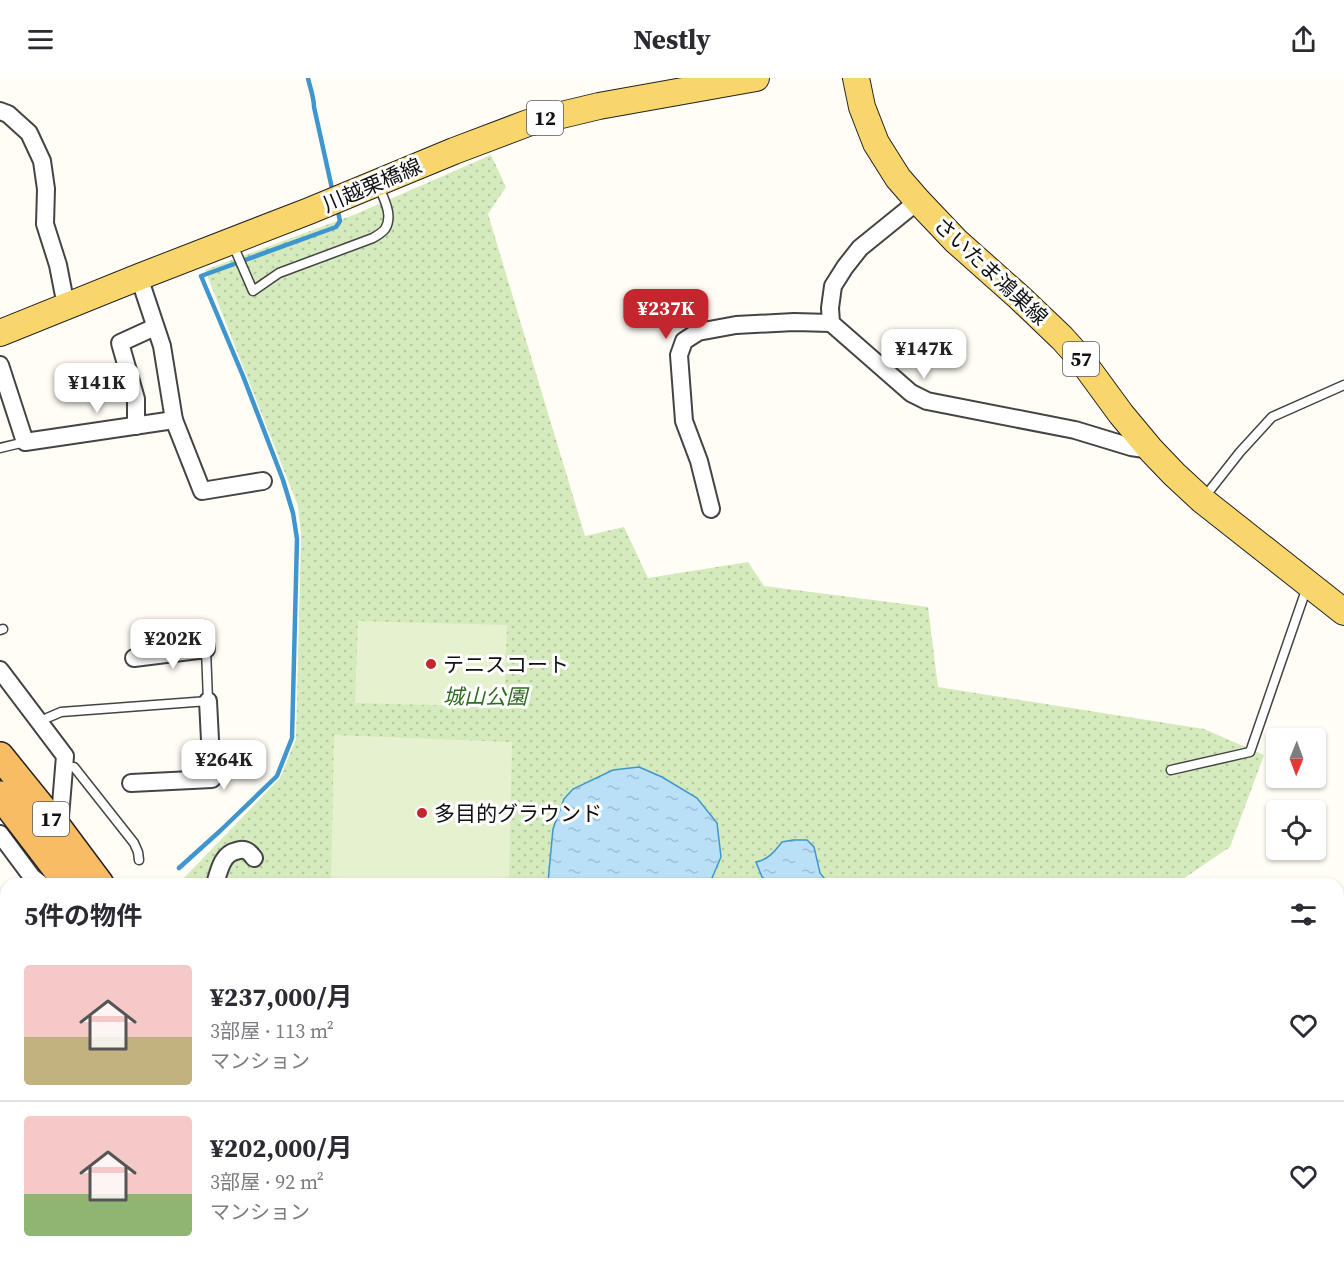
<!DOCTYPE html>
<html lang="ja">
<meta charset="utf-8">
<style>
:root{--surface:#fff;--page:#f2f2f3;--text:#2b2b33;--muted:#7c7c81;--line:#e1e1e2;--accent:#c4262e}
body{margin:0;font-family:"Source Serif 4","Noto Sans JP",serif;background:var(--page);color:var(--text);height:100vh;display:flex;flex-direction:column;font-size:22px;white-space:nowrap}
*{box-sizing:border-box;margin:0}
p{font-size:20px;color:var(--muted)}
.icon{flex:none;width:33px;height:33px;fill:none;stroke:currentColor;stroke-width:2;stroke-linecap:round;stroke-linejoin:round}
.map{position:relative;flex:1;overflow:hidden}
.drawer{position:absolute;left:0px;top:800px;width:1344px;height:386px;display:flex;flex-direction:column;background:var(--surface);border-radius:18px 18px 0 0;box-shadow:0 2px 4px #0004}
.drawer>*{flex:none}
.needle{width:39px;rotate:181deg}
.tools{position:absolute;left:1266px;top:650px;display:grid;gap:12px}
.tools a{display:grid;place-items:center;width:60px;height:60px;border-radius:6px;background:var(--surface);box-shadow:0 2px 4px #0004;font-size:30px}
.price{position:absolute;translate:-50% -51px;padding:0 14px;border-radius:12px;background:#fff;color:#222;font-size:20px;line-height:39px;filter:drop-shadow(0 2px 3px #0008)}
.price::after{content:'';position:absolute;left:50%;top:36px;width:18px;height:14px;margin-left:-9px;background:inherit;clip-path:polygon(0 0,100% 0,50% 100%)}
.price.current{background:var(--accent);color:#fff}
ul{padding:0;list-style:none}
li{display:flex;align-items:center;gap:18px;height:150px;padding:0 24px}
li+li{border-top:2px solid var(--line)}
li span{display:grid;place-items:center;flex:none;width:168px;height:120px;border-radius:6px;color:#555}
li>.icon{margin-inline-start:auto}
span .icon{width:72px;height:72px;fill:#fffc;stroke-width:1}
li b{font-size:26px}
h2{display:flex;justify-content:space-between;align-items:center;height:72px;padding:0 24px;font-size:26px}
header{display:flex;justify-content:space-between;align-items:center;height:78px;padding:0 24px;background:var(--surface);font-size:27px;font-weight:700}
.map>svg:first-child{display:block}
.park{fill:url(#park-dots)}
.pitch{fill:#e6f2cf}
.water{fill:url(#water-ripples);stroke:#3f96cf;stroke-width:1.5}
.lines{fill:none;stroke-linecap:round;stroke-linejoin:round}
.stream{stroke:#3f96cf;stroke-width:4.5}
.service-casing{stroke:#444;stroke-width:11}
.minor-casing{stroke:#444;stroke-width:20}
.tertiary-casing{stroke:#444;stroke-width:24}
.primary-casing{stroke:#222;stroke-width:28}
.trunk-casing{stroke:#222;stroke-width:30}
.service{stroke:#fff;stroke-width:8}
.minor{stroke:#fff;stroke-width:16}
.tertiary{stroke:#fff;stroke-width:21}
.primary{stroke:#f9d66b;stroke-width:26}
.trunk{stroke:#f7bc64;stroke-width:27}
.poi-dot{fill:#c4262e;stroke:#fff;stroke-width:2}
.labels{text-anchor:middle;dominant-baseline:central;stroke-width:6;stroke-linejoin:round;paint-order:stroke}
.shield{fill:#fff;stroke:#585858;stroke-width:1.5}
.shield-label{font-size:20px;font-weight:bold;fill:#111}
.street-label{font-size:21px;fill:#111;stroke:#fff}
.poi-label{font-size:21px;fill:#111;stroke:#fff;text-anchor:start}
.park-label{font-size:21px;font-style:italic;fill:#2f6b1f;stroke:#fff}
</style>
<header><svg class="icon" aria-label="menu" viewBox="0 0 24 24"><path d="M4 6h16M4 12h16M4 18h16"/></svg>Nestly<svg class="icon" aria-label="share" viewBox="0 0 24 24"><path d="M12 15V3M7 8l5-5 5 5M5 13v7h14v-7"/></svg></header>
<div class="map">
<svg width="1344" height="1184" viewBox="0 0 1344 1184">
<defs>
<pattern id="park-dots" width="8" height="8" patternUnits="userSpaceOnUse" patternTransform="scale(1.5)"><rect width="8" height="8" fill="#d5ebbd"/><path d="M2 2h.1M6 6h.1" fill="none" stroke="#b6c8a1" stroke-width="1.8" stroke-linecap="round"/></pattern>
<pattern id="water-ripples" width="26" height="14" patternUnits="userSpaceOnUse" patternTransform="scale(1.5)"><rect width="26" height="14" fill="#b9e0f7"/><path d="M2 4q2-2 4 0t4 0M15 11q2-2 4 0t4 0" fill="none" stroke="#9ebfd3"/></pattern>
</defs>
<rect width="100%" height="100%" fill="#fffdf5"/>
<!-- park -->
<polygon class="park" points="491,77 506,109 488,136 585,458 624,449 648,500 748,484 764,508 928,529 938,609 1204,651 1264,677 1230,769 1177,805 184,806 181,803 280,700 296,661 301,456 298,428 205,192 356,136"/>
<!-- pitch -->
<g class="pitch">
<polygon points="358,543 507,547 504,629 355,625"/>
<polygon points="334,657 512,664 509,805 331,805"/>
</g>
<!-- water -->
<g class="water">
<polygon points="639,689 662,699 697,720 717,745 721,779 712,800 700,806 657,805 648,802 629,802 614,806 604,805 591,803 583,805 552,806 548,804 553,751 564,721 573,711 613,692"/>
<path d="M 793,762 L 807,762 L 814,769 L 820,795 L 828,805 L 771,805 L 762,799 L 756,784 C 768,782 775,773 782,764 Z"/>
</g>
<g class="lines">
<!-- stream -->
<g class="stream">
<path d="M 308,0 C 310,10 314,19 314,29 L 333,115"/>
<polyline points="179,790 220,753 277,698 292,660 297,461 293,435 283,402 243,298 201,198 336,149 340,143 337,129"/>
</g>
<!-- service casing -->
<g class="service-casing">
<g id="service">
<path d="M 233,167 L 253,213 L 279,195 L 373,160 C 376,158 382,155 385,151 C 394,137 383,120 378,106"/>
<polyline points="0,370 25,364"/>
<polyline points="1203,421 1240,374 1272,339 1344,307"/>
<polyline points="0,552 3,551"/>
<polyline points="40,645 47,640 61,634 208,623 206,571"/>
<polyline points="65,690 74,689 134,765 138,774 139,782"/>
<polyline points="1171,692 1250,674 1307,509"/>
<polyline points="0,1130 6,1125"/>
<polyline points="251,1179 255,1184"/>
</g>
</g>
<!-- minor casing -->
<g class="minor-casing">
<g id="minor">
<polyline points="0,33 8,36 29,55 42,83 46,111 45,146 58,187 66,228"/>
<polyline points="918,123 860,170 845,189 833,208 830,230 831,245 911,315 927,323 1075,352 1131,369 1151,372"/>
<polyline points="139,199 162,268 174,342 202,413 263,403"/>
<polyline points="0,287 25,364 174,342"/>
<polyline points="136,348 136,321 120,265 155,249"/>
<polyline points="711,431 699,383 684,343 679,277 684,263 698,254 736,247 794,244 831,245"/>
<polyline points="134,580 206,571 203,551"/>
<polyline points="0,592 65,678 59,751"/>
<polyline points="131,705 212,701 208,623"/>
<polyline points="0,756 32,799 41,806"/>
<path d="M 215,806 C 219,793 222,776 236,773 C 245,770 249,773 254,780"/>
<polyline points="1338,831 1344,831"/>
<polyline points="294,1179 298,1184"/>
<polyline points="444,1179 448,1184"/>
<polyline points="558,1179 559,1184"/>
<polyline points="684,1179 685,1184"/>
<polyline points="1113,1179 1123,1184"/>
<polyline points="864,1184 865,1179"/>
<polyline points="1038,1184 1039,1179"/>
<polyline points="1222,1184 1223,1179"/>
</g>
</g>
<!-- tertiary casing -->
<g class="tertiary-casing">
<polyline id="tertiary" points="0,974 6,973"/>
</g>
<!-- primary casing -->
<g class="primary-casing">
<g id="primary">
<polyline points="856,0 862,29 876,65 898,100 918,123 956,163 1019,219 1062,260 1080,280 1121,336 1151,372 1174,396 1202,422 1344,534"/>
<polyline points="0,255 139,199 309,133 454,73 528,45 599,28 756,0"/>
</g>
</g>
<!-- trunk casing -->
<g class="trunk-casing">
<g id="trunk">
<polyline points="0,678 59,751 100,806"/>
<polyline points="0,717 68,806"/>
<polyline points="352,1179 356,1184"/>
<polyline points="391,1179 395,1184"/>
</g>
</g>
<!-- service -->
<use href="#service" class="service"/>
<!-- minor -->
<use href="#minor" class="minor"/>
<!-- tertiary -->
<use href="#tertiary" class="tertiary"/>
<!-- primary -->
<use href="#primary" class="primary"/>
<!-- trunk -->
<use href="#trunk" class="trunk"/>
</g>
<!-- markers -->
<g class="poi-dot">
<circle cx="431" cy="586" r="6"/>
<circle cx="422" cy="735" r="6"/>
</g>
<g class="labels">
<!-- shield labels -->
<g class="shield">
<rect x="527" y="23" width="36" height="34" rx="4.5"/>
<rect x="1063" y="264" width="36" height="34" rx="4.5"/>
<rect x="33" y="724" width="36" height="34" rx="4.5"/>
</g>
<g class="shield-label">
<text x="545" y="40">12</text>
<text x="1081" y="281">57</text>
<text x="51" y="741">17</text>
</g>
<!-- street labels -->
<g class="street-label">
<text transform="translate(372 107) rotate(-23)">川越栗橋線</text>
<text transform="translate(991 193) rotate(43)">さいたま鴻巣線</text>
</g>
<!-- poi labels -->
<g class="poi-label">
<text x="443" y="586">テニスコート</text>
<text x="434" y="735">多目的グラウンド</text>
</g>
<!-- park labels -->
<g class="park-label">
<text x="485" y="618">城山公園</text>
</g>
</g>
</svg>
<div class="tools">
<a><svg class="needle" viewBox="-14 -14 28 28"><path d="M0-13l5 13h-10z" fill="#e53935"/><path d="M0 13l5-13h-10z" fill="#7c7c81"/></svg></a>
<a><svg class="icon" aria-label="locate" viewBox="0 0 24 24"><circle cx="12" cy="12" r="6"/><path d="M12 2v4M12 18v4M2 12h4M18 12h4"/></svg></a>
</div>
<b class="price current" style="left:666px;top:262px">¥237K</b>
<b class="price" style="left:924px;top:302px">¥147K</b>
<b class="price" style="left:97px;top:336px">¥141K</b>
<b class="price" style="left:173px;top:592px">¥202K</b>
<b class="price" style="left:224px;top:713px">¥264K</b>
<section class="drawer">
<h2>5件の物件<svg class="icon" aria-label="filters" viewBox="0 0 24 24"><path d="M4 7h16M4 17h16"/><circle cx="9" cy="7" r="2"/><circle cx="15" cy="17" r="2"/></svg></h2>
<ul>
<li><span style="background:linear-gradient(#f6c9c9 60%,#c2b280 0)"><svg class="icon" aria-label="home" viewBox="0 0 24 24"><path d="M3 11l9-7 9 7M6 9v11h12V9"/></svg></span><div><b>¥237,000/月</b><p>3部屋 · 113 m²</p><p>マンション</p></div><svg class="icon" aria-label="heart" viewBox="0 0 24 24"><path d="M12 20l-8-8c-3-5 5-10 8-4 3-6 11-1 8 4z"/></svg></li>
<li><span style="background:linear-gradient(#f6c9c9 65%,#8fb573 0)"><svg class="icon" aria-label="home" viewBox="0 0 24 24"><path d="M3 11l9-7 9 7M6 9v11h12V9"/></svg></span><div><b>¥202,000/月</b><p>3部屋 · 92 m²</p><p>マンション</p></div><svg class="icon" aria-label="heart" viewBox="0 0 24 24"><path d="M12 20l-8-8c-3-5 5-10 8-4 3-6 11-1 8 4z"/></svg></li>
</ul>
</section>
</div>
